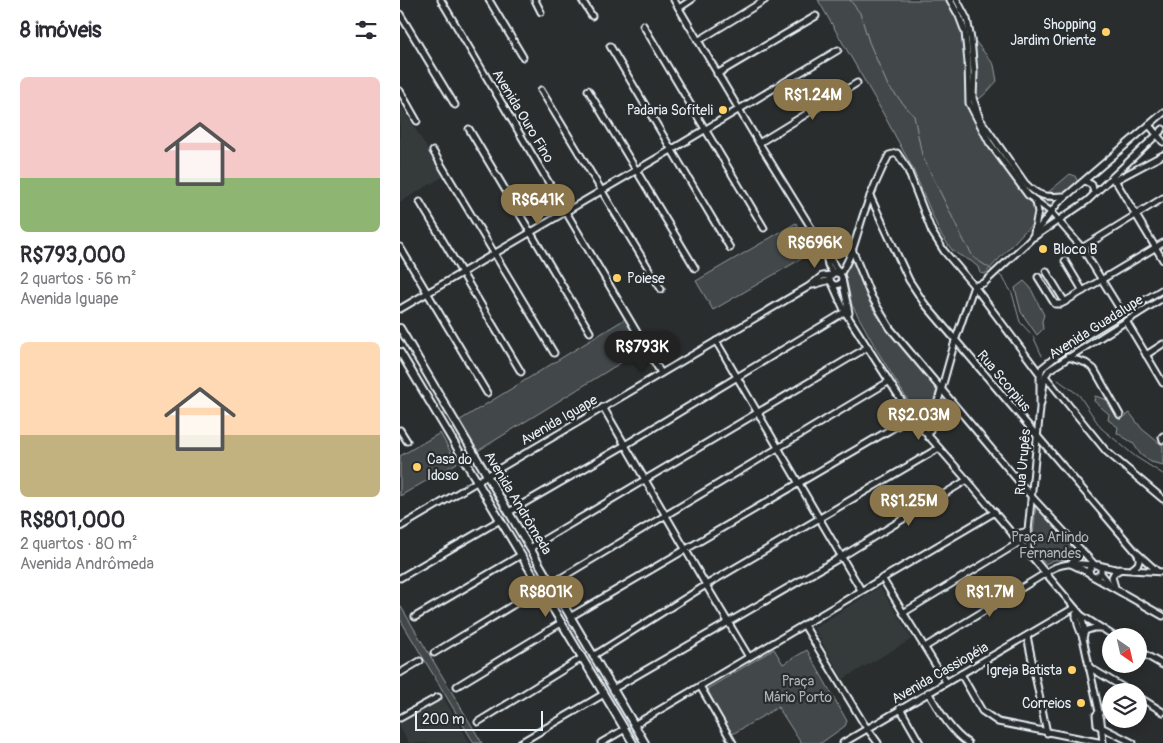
<!DOCTYPE html>
<html lang="pt">
<meta charset="utf-8">
<style>
:root{--surface:#fff;--page:#f7f7f7;--text:#2b2b33;--muted:#7c7c81;--accent:#8a764a}
body{margin:0;font-family:Pangolin,sans-serif;background:var(--page);color:var(--text);height:100vh;display:flex;flex-direction:column;font-size:19px;white-space:nowrap}
*{box-sizing:border-box;margin:0}
p{font-size:16px;color:var(--muted)}
.icon{flex:none;width:28px;height:28px;fill:none;stroke:currentColor;stroke-width:2;stroke-linecap:round;stroke-linejoin:round}
.map{position:relative;flex:1;overflow:hidden}
.side{display:flex;flex-direction:column;background:var(--surface);width:400px}
.side>*{flex:none}
.needle{width:32px;rotate:146deg}
.tools{position:absolute;left:702px;top:628px;display:grid;gap:10px}
.tools a{display:grid;place-items:center;width:45px;height:45px;border-radius:50%;background:var(--surface);box-shadow:0 2px 12px #0003;font-size:25px}
.scale{position:absolute;left:15px;bottom:12px;width:128px;box-sizing:border-box;padding-left:5px;border:2px solid #e8f1f8;border-top:0;font-size:14px;line-height:18px;white-space:nowrap;color:#e8f1f8;-webkit-text-stroke:4px #2a2d2e;paint-order:stroke}
.price{position:absolute;translate:-50% -42px;padding:0 11px;border-radius:18px;background:var(--accent);color:#fff;font-size:16px;line-height:32px;filter:drop-shadow(0 1px 2px #0008)}
.price::after{content:'';position:absolute;left:50%;top:30px;width:15px;height:11px;margin-left:-8px;background:inherit;clip-path:polygon(0 0,100% 0,50% 100%)}
.price.on{background:#222;color:#fff}
ul{padding:0;list-style:none}
li{display:grid;align-content:center;gap:10px;height:265px;padding:0 20px}
li span{display:grid;place-items:center;height:155px;border-radius:8px;color:#555}
li>.icon{margin-inline-start:auto}
span .icon{width:90px;height:90px;fill:#fffc;stroke-width:1}
li b{font-size:21px}
h2{display:flex;justify-content:space-between;align-items:center;height:60px;padding:0 20px;font-size:21px}
main{display:flex;flex:1;min-height:0}
.map>svg:first-child{display:block}
.built{fill:#363a3b}
.green{fill:#424648;stroke:#959ca0}
.lines{fill:none;stroke-linecap:round;stroke-linejoin:round}
.stream{stroke:#989fa3;stroke-width:1}
.minor-casing{stroke:#e8f1f8;stroke-width:9}
.major-casing{stroke:#e8f1f8;stroke-width:10}
.minor{stroke:#2a2d2e;stroke-width:5}
.major{stroke:#2a2d2e;stroke-width:6}
.poi-dot{fill:#ffd166;stroke:#2a2d2e;stroke-width:2}
.labels{text-anchor:middle;dominant-baseline:central;stroke-width:4.5;stroke-linejoin:round;paint-order:stroke}
.poi-label{font-size:14px;fill:#e8f1f8;stroke:#2a2d2e;text-anchor:end}
.street-label{font-size:14px;fill:#e8f1f8;stroke:#2a2d2e}
.park-label{font-size:14px;fill:#aeb5ba;stroke:#2a2d2e}
</style>
<main>
<section class="side">
<h2>8 imóveis<svg class="icon" aria-label="filters" viewBox="0 0 24 24"><path d="M4 7h16M4 17h16"/><circle cx="9" cy="7" r="2"/><circle cx="15" cy="17" r="2"/></svg></h2>
<ul>
<li><span style="background:linear-gradient(#f6c9c9 65%,#8fb573 0)"><svg class="icon" aria-label="home" viewBox="0 0 24 24"><path d="M3 11l9-7 9 7M6 9v11h12V9"/></svg></span><div><b>R$793,000</b><p>2 quartos · 56 m²</p><p>Avenida Iguape</p></div></li>
<li><span style="background:linear-gradient(#ffd9b3 60%,#c2b280 0)"><svg class="icon" aria-label="home" viewBox="0 0 24 24"><path d="M3 11l9-7 9 7M6 9v11h12V9"/></svg></span><div><b>R$801,000</b><p>2 quartos · 80 m²</p><p>Avenida Andrômeda</p></div></li>
</ul>
</section>
<div class="map">
<svg width="763" height="743" viewBox="0 0 763 743">
<rect width="100%" height="100%" fill="#2a2d2e"/>
<filter id="ink" filterUnits="userSpaceOnUse"><feTurbulence type="fractalNoise" baseFrequency=".02" numOctaves="2"/><feDisplacementMap in="SourceGraphic" scale="10" xChannelSelector="R" yChannelSelector="G"/><feConvolveMatrix kernelMatrix="1 2 1 2 8 2 1 2 1" color-interpolation-filters="sRGB"/></filter>
<g filter="url(#ink)">
<!-- built -->
<g class="built">
<polygon points="2,107 44,176 0,202 0,109"/>
<polygon points="480,587 512,639 443,679 414,628"/>
<polygon points="43,697 70,743 9,743 0,728 0,722"/>
</g>
<!-- green -->
<g class="green">
<polygon points="418,0 551,0 562,24 594,65 597,81 587,92 576,102 571,114 573,119 621,184 630,195 636,198 645,195 670,174 675,176 678,182 623,233 585,274 580,273 578,267 571,261 559,255 552,250 540,233 512,167 478,104"/>
<polygon points="396,223 413,252 313,310 296,281"/>
<path d="M 453,259 C 459,276 464,293 473,309 C 488,335 517,363 538,386 L 525,428 L 478,352 L 452,305 L 445,273 Z"/>
<polygon points="624,281 630,287 644,315 642,321 643,329 637,335 621,312 615,288"/>
<polygon points="225,319 243,349 76,452 57,422"/>
<polygon points="695,396 708,400 721,419 730,413 742,429 763,446 763,465 751,462 741,455 733,443 717,433 718,427 708,420 709,414 694,401"/>
<polygon points="40,433 57,463 0,496 0,456"/>
<polygon points="636,504 674,549 676,553 670,560 654,560 645,564 632,547"/>
<polygon points="0,605 82,743 74,743 0,619"/>
<polygon points="374,649 383,664 407,650 447,721 445,726 421,743 401,743 378,707 331,735 307,689"/>
</g>
<g class="lines">
<!-- stream -->
<g class="stream">
<polyline points="450,0 460,13 469,42 488,86 514,116 522,155 564,241 574,258 594,271"/>
<polyline points="597,273 603,278 612,293 620,322 633,336 642,356"/>
<polyline points="658,380 679,395 701,428 736,457 763,474"/>
</g>
<!-- minor casing -->
<g class="minor-casing">
<g id="minor">
<polyline points="41,0 261,373"/>
<polyline points="89,0 123,57"/>
<polyline points="135,0 141,12"/>
<polyline points="182,0 192,16"/>
<polyline points="274,0 359,143 439,273"/>
<polyline points="550,0 559,16 565,32 568,62 569,103 589,142 628,195 651,212 682,248 723,314"/>
<path d="M 557,0 L 567,19 L 571,39 L 574,72 L 573,98 L 580,119 L 625,183 C 639,198 647,197 666,196"/>
<polyline points="279,8 291,0"/>
<polyline points="0,14 55,105"/>
<polyline points="243,25 364,228"/>
<polyline points="298,41 365,0"/>
<polyline points="210,46 330,248"/>
<polyline points="317,74 416,16"/>
<polyline points="141,90 261,289"/>
<polyline points="188,90 295,268"/>
<polyline points="0,91 17,121"/>
<polyline points="749,125 763,142"/>
<polyline points="69,129 190,332"/>
<polyline points="359,143 457,83"/>
<polyline points="33,151 154,353"/>
<polyline points="715,180 763,260"/>
<polyline points="685,181 692,185 694,193"/>
<polyline points="714,181 763,155"/>
<polyline points="470,196 509,280 524,303 736,552 757,571"/>
<polyline points="20,202 121,372"/>
<polyline points="634,233 638,212 636,202"/>
<polyline points="634,237 687,201 763,129"/>
<polyline points="0,247 87,393"/>
<polyline points="682,248 763,198"/>
<polyline points="452,249 471,296 490,328 631,496 694,564"/>
<polyline points="426,255 428,265 433,273"/>
<polyline points="665,261 683,291"/>
<polyline points="646,271 665,302"/>
<circle cx="436" cy="279" r="6"/>
<path d="M 440,274 C 453,256 457,233 464,213 C 471,193 479,174 489,155 L 497,153 L 507,168 L 532,232 L 544,251 L 574,286 L 640,374"/>
<polyline points="638,277 653,301 655,304 661,304 763,243"/>
<polyline points="442,279 449,313"/>
<polyline points="432,283 445,312 512,417 567,480 681,615 685,631 683,638 701,721 703,743"/>
<polyline points="413,285 430,280"/>
<polyline points="574,286 584,283 616,253 630,240 658,203 763,113"/>
<polyline points="0,309 271,150 438,50"/>
<polyline points="726,321 763,383"/>
<polyline points="316,341 461,590"/>
<polyline points="746,355 763,344"/>
<polyline points="668,357 686,363 694,369 720,415"/>
<polyline points="645,376 706,451 763,499"/>
<polyline points="641,403 645,376 649,370 763,298"/>
<polyline points="203,407 306,585 349,657"/>
<polyline points="0,430 7,441"/>
<polyline points="763,436 762,437 763,440"/>
<polyline points="528,437 555,341 574,286"/>
<polyline points="109,512 225,445 448,310"/>
<polyline points="0,527 408,287 422,276 431,275"/>
<polyline points="613,535 628,531"/>
<polyline points="130,548 468,347"/>
<polyline points="628,551 628,531 640,408 640,374 642,368 669,346 763,289"/>
<polyline points="671,563 678,558 681,550"/>
<polyline points="671,564 689,573"/>
<polyline points="698,565 715,569 763,572"/>
<path d="M 732,569 C 738,565 741,562 738,555"/>
<path d="M 701,573 L 696,577 C 691,577 689,574 689,569 L 693,565 L 698,565 L 701,568 L 701,573 L 709,583"/>
<polyline points="694,577 763,616"/>
<polyline points="0,578 100,520"/>
<polyline points="482,578 546,682"/>
<polyline points="151,584 488,382"/>
<polyline points="715,587 712,577 714,573 721,569"/>
<polyline points="503,613 620,542"/>
<polyline points="676,614 678,625 683,638"/>
<polyline points="15,617 121,555"/>
<polyline points="170,617 512,417"/>
<polyline points="676,617 681,615 714,636"/>
<polyline points="404,625 464,724 478,743"/>
<polyline points="682,632 694,628 701,628"/>
<polyline points="627,636 647,733"/>
<path d="M 525,647 L 646,573 C 659,562 675,563 692,565"/>
<polyline points="739,651 763,665"/>
<polyline points="34,653 141,588"/>
<polyline points="193,656 306,585 539,448"/>
<polyline points="689,667 729,691"/>
<polyline points="0,673 20,661"/>
<polyline points="561,674 582,711 598,722 703,743"/>
<polyline points="57,686 161,623"/>
<polyline points="300,686 333,743"/>
<polyline points="213,689 441,557 567,480"/>
<path d="M 528,692 C 539,710 550,731 568,743"/>
<polyline points="739,697 763,712"/>
<polyline points="500,708 520,743"/>
<polyline points="699,712 696,715 697,725 733,743"/>
<polyline points="0,718 38,697"/>
<polyline points="78,722 182,658"/>
<polyline points="234,725 595,512"/>
<polyline points="120,743 204,694"/>
<polyline points="201,743 225,729"/>
<polyline points="443,743 674,608"/>
</g>
</g>
<!-- major casing -->
<g class="major-casing">
<g id="major">
<polyline points="0,328 245,743"/>
<polyline points="0,352 233,743"/>
</g>
</g>
<!-- minor -->
<use href="#minor" class="minor"/>
<!-- major -->
<use href="#major" class="major"/>
</g>
</g>
<!-- markers -->
<g class="poi-dot">
<circle cx="706" cy="32" r="5"/>
<circle cx="323" cy="110" r="5"/>
<circle cx="643" cy="249" r="5"/>
<circle cx="217" cy="278" r="5"/>
<circle cx="17" cy="467" r="5"/>
<circle cx="672" cy="670" r="5"/>
<circle cx="681" cy="703" r="5"/>
</g>
<g class="labels">
<!-- poi labels -->
<g class="poi-label">
<text x="696" y="24">Shopping<tspan x="696" dy="16">Jardim Oriente</tspan></text>
<text x="313" y="110">Padaria Sofiteli</text>
<text x="653" y="249" text-anchor="start">Bloco B</text>
<text x="227" y="278" text-anchor="start">Poiese</text>
<text x="27" y="459" text-anchor="start">Casa do<tspan x="27" dy="16">Idoso</tspan></text>
<text x="662" y="670">Igreja Batista</text>
<text x="671" y="703">Correios</text>
</g>
<!-- street labels -->
<g class="street-label">
<text transform="translate(123 116) rotate(59)">Avenida Ouro Fino</text>
<text transform="translate(696 327) rotate(-32)">Avenida Guadalupe</text>
<text transform="translate(604 381) rotate(50)">Rua Scorpius</text>
<text transform="translate(159 420) rotate(-30)">Avenida Iguape</text>
<text transform="translate(623 462) rotate(-85)">Rua Urupês</text>
<text transform="translate(118 503) rotate(59)">Avenida Andrômeda</text>
<text transform="translate(540 673) rotate(-30)">Avenida Cassiopéia</text>
</g>
<!-- park labels -->
<g class="park-label">
<text x="650" y="537">Praça Arlindo<tspan x="650" dy="16">Fernandes</tspan></text>
<text x="398" y="681">Praça<tspan x="398" dy="16">Mário Porto</tspan></text>
</g>
</g>
</svg>
<div class="tools">
<a><svg class="needle" viewBox="-14 -14 28 28"><path d="M0-13l5 13h-10z" fill="#e53935"/><path d="M0 13l5-13h-10z" fill="#7c7c81"/></svg></a>
<a><svg class="icon" aria-label="layers" viewBox="0 0 24 24"><path d="M12 4l9 5-9 5-9-5zM3 14l9 5 9-5"/></svg></a>
</div>
<div class="scale">200 m</div>
<b class="price" style="left:413px;top:121px">R$1.24M</b>
<b class="price" style="left:138px;top:226px">R$641K</b>
<b class="price" style="left:415px;top:269px">R$696K</b>
<b class="price on" style="left:242px;top:373px">R$793K</b>
<b class="price" style="left:519px;top:441px">R$2.03M</b>
<b class="price" style="left:509px;top:527px">R$1.25M</b>
<b class="price" style="left:146px;top:618px">R$801K</b>
<b class="price" style="left:590px;top:618px">R$1.7M</b>
</div>
</main>
